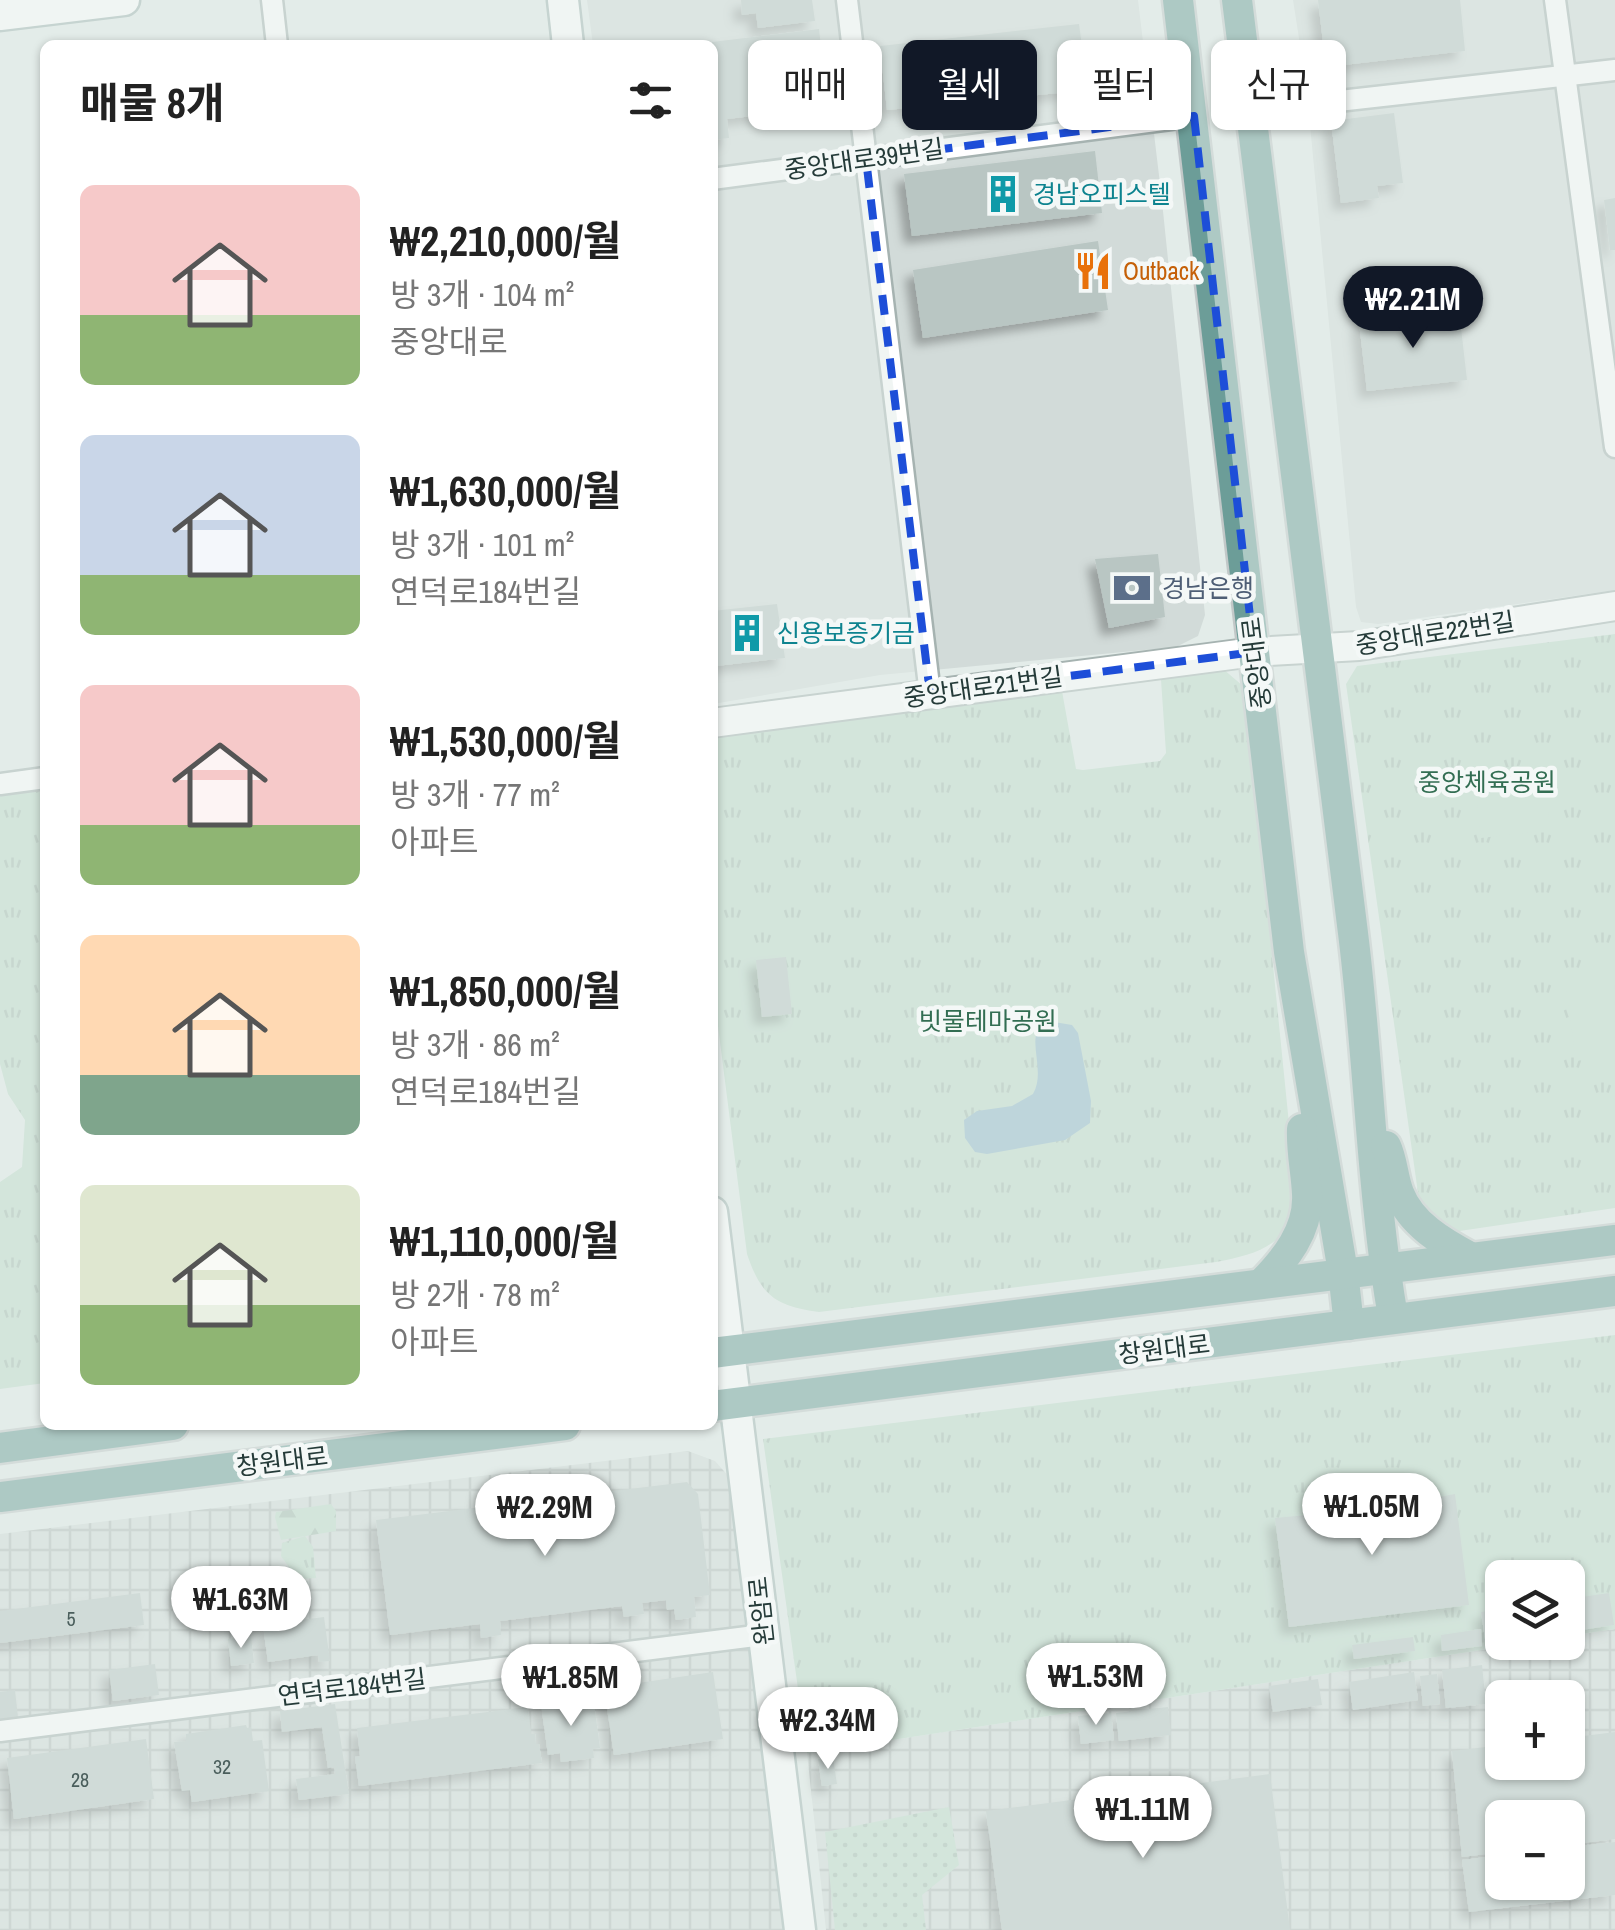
<!DOCTYPE html>
<html lang="ko">
<meta charset="utf-8">
<style>
:root{--surface:#fff;--page:#f6f6f6;--text:#222;--muted:#767676;--accent:#111827}
body{margin:0;font-family:"Archivo Narrow","Noto Sans KR",sans-serif;background:var(--page);color:var(--text);height:100vh;display:flex;flex-direction:column;font-size:38px;white-space:nowrap}
*{box-sizing:border-box;margin:0}
p{font-size:32px;color:var(--muted)}
.icon{flex:none;width:55px;height:55px;fill:none;stroke:currentColor;stroke-width:2;stroke-linecap:round;stroke-linejoin:round}
.map{position:relative;flex:1;overflow:hidden}
.drawer{position:absolute;left:40px;top:40px;width:678px;height:1390px;display:flex;flex-direction:column;background:var(--surface);border-radius:15px;box-shadow:0 2px 8px #0004}
.drawer>*{flex:none}
.hud{position:absolute;left:748px;top:40px;width:718px;height:90px;display:flex;gap:20px}
.buttons{position:absolute;left:1485px;top:1560px;display:grid;gap:20px}
.buttons a{display:grid;place-items:center;width:100px;height:100px;border-radius:15px;background:var(--surface);box-shadow:0 2px 8px #0004;font-size:50px}
.price{position:absolute;translate:-50% -85px;padding:0 22px;border-radius:35px;background:#fff;color:#222;font-size:32px;line-height:65px;filter:drop-shadow(0 2px 5px #0008)}
.price::after{content:'';position:absolute;left:50%;top:60px;width:30px;height:22px;margin-left:-15px;background:inherit;clip-path:polygon(0 0,100% 0,50% 100%)}
.price.active{background:var(--accent);color:#fff}
ul{padding:0;list-style:none}
li{display:flex;align-items:center;gap:30px;height:250px;padding:0 40px}
li span{display:grid;place-items:center;flex:none;width:280px;height:200px;border-radius:15px;color:#555}
li>.icon{margin-inline-start:auto}
span .icon{width:120px;height:120px;fill:#fffc;stroke-width:1}
li b{font-size:42px}
h2{display:flex;justify-content:space-between;align-items:center;height:120px;padding:0 40px;font-size:42px}
.tag{padding:0 35px;border-radius:15px;background:var(--surface);box-shadow:0 2px 8px #0004;font-size:35px;line-height:90px}
.tag.active{background:var(--accent);color:#fff}
.map>svg:first-child{display:block}
.built{fill:#d2dbd9}
.industrial{fill:url(#industrial-grid);fill-rule:evenodd}
.grass{fill:url(#grass-dots)}
.forest{fill:url(#forest-firs)}
.park{fill:url(#park-tufts)}
.pitch{fill:#bfdbcb}
.water{fill:#91b9cb}
.building{fill:#b9c6c3;filter:url(#shadow)}
.lines{fill:none;stroke-linecap:round;stroke-linejoin:round}
.minor-casing{stroke:#a6b3b1;stroke-width:25}
.tertiary-casing{stroke:#a6b3b1;stroke-width:32}
.secondary-casing{stroke:#a3b6b3;stroke-width:35}
.primary-casing{stroke:#c2c8c8;stroke-width:35}
.minor{stroke:#fff;stroke-width:20}
.tertiary{stroke:#fff;stroke-width:28}
.secondary{stroke:#fff;stroke-width:30}
.primary{stroke:#6c9d98;stroke-width:30}
.marked{fill:none;stroke:#1d4ed8;stroke-width:8;stroke-dasharray:20 12;stroke-linejoin:round}
.labels{text-anchor:middle;dominant-baseline:central;stroke-width:9;stroke-linejoin:round;paint-order:stroke}
.number-label{font-size:20px;fill:#4a5e5c}
.street-label{font-size:25px;fill:#253b39;stroke:#f4f8f7}
.culture-label{font-size:25px;fill:#0d838f;stroke:#f4f8f7;text-anchor:start}
.food-label{font-size:25px;fill:#c56008;stroke:#f4f8f7;text-anchor:start}
.service-label{font-size:25px;fill:#4e5e75;stroke:#f4f8f7;text-anchor:start}
.park-label{font-size:25px;fill:#336e53;stroke:#f4f8f7}
</style>
<div class="map">
<svg width="1615" height="1930" viewBox="0 0 1615 1930">
<defs>
<pattern id="industrial-grid" width="8" height="8" patternUnits="userSpaceOnUse" patternTransform="scale(2.5)"><rect width="8" height="8" fill="#d2dbd9"/><path d="M0 4h8M4 0v8" fill="none" stroke="#b4bdbb"/></pattern>
<pattern id="grass-dots" width="8" height="8" patternUnits="userSpaceOnUse" patternTransform="scale(2.5)"><rect width="8" height="8" fill="#bfdbcb"/><path d="M2 2h.1M6 6h.1" fill="none" stroke="#a4bdaf" stroke-width="1.8" stroke-linecap="round"/></pattern>
<pattern id="forest-firs" width="22" height="20" patternUnits="userSpaceOnUse" patternTransform="scale(2.5)"><rect width="22" height="20" fill="#bfdbcb"/><path d="M5 1l3.5 6h-7zM16 11l3.5 6h-7z" fill="#a4bdaf"/></pattern>
<pattern id="park-tufts" width="24" height="20" patternUnits="userSpaceOnUse" patternTransform="scale(2.5)"><rect width="24" height="20" fill="#bfdbcb"/><path d="M3 7l-1-3M5 7V3M7 7l1-3M15 17l-1-3M17 17v-4M19 17l1-3" fill="none" stroke="#a4bdaf"/></pattern>
<filter id="shadow"><feDropShadow dx="-8" dy="8" stdDeviation="5" flood-color="#0004"/></filter>
</defs>
<rect width="100%" height="100%" fill="#e3ece9"/>
<!-- built -->
<g class="built">
<polygon points="587,0 1138,0 1161,192 1205,615 1198,636 1176,647 880,675 713,704 712,45 593,45"/>
<polygon points="1293,0 1615,0 1615,590 1378,624 1361,622 1356,607 1306,83"/>
</g>
<!-- industrial -->
<g class="industrial">
<polygon points="688,1451 715,1461 731,1479 783,1930 0,1930 0,1534"/>
<path d="M 1615,1629 L 1615,1930 L 826,1930 L 807,1753 L 1527,1643 L 1568,1642 L 1568,1636 ZM 1502,1698 L 1568,1698 L 1568,1762 L 1502,1762 ZM 1502,1818 L 1568,1818 L 1568,1882 L 1502,1882 Z"/>
</g>
<!-- grass -->
<polygon class="grass" points="949,1807 959,1865 922,1895 926,1930 835,1930 825,1832"/>
<!-- forest -->
<polygon class="forest" points="331,1504 336,1511 336,1531 281,1540 275,1517 276,1512"/>
<!-- park -->
<g class="park">
<polygon points="1615,634 1615,1208 1439,1234 1420,1207 1346,684 1357,666"/>
<path d="M 1222,668 L 1243,686 L 1247,707 L 1296,1193 C 1294,1243 1260,1254 1216,1262 L 819,1312 C 776,1306 761,1296 747,1254 L 713,987 L 712,733 L 1062,691 L 1076,769 L 1083,770 L 1160,761 L 1166,753 L 1161,680 L 1164,676 Z"/>
<polygon points="45,783 45,1383 0,1389 0,1182 22,1167 25,1120 8,1094 0,1064 0,790"/>
<polygon points="1615,1335 1615,1629 1568,1636 1568,1578 1502,1578 1502,1642 1527,1643 807,1753 763,1439"/>
<polygon points="305,1536 313,1547 316,1578 301,1579 300,1574 294,1574 281,1556 282,1543"/>
</g>
<!-- pitch -->
<g class="pitch">
<polygon points="1543,763 1550,830 1481,838 1474,771"/>
<polygon points="1614,971 1615,1055 1576,1061 1565,978"/>
</g>
<!-- water -->
<path class="water" d="M 1048,1021 L 1072,1025 L 1078,1033 L 1091,1101 L 1090,1123 L 1065,1140 L 987,1154 L 975,1152 L 965,1138 L 964,1120 L 977,1111 L 1012,1106 L 1033,1094 C 1048,1068 1021,1033 1048,1021 Z"/>
<!-- building -->
<g class="building">
<polygon points="741,0 812,0 815,21 758,28 756,13 742,15"/>
<polygon points="1318,0 1460,0 1465,51 1326,67"/>
<polygon points="1079,24 1088,90 887,110 880,46"/>
<polygon points="819,29 828,107 727,119 729,138 712,140 712,42"/>
<polygon points="1394,113 1403,183 1377,186 1379,198 1341,203 1331,121"/>
<polygon points="1095,151 1102,213 912,236 904,174"/>
<polygon points="1615,198 1615,250 1610,250 1604,200"/>
<polygon points="1098,241 1108,310 923,338 913,270"/>
<polygon points="1459,310 1467,380 1367,391 1359,322"/>
<polygon points="1158,554 1165,617 1109,628 1095,559"/>
<polygon points="777,604 785,658 716,666 712,654 712,611"/>
<polygon points="786,957 792,1014 762,1017 756,960"/>
<polygon points="687,1482 698,1494 710,1595 694,1597 696,1617 676,1620 674,1609 667,1610 666,1600 642,1603 644,1614 624,1617 622,1606 500,1621 501,1635 481,1638 480,1624 390,1635 376,1520"/>
<polygon points="1388,1482 1389,1506 1455,1494 1469,1605 1289,1627 1275,1518 1340,1512 1332,1488"/>
<polygon points="298,1576 299,1582 308,1581 311,1602 304,1603 305,1612 227,1623 222,1590 284,1584 284,1578"/>
<polygon points="140,1593 144,1625 0,1643 0,1611"/>
<polygon points="1609,1593 1614,1625 1568,1632 1568,1599"/>
<polygon points="1502,1609 1502,1642 1486,1645 1481,1612"/>
<polygon points="324,1617 330,1661 319,1662 318,1655 268,1662 263,1625"/>
<polygon points="1481,1629 1482,1646 1442,1651 1441,1635"/>
<polygon points="251,1636 254,1663 231,1666 228,1639"/>
<polygon points="1413,1637 1415,1651 1354,1659 1352,1645"/>
<polygon points="155,1664 159,1695 113,1701 109,1670"/>
<polygon points="1482,1665 1486,1704 1446,1708 1442,1670"/>
<polygon points="713,1672 723,1739 614,1755 604,1688"/>
<polygon points="1414,1672 1418,1700 1353,1710 1349,1682"/>
<polygon points="1437,1674 1440,1704 1423,1706 1420,1676"/>
<polygon points="1318,1679 1322,1705 1273,1712 1269,1686"/>
<polygon points="15,1690 18,1717 0,1719 0,1692"/>
<polygon points="593,1696 600,1748 593,1749 594,1758 561,1762 560,1753 548,1755 541,1704"/>
<polygon points="335,1704 349,1794 299,1800 296,1779 335,1774 334,1767 328,1768 322,1727 282,1732 280,1711"/>
<polygon points="528,1707 531,1734 535,1734 536,1744 539,1744 542,1763 359,1786 355,1757 360,1756 357,1728"/>
<polygon points="1168,1707 1171,1735 1119,1741 1116,1713"/>
<polygon points="1111,1713 1114,1740 1081,1744 1078,1716"/>
<polygon points="246,1725 247,1728 251,1727 253,1741 262,1740 269,1791 192,1802 190,1790 182,1791 174,1742 186,1741 186,1734"/>
<polygon points="1615,1732 1615,1839 1568,1845 1568,1818 1502,1818 1502,1852 1462,1857 1452,1751 1502,1745 1502,1762 1568,1762 1568,1738"/>
<polygon points="146,1739 154,1799 14,1819 7,1758"/>
<polygon points="833,1757 837,1784 822,1786 818,1759"/>
<polygon points="1270,1774 1290,1930 1002,1930 986,1811"/>
<polygon points="1615,1842 1615,1895 1469,1912 1462,1860 1502,1855 1502,1882 1568,1882 1568,1847"/>
</g>
<g class="lines">
<!-- minor casing -->
<g class="minor-casing">
<g id="minor">
<polyline points="272,0 277,45"/>
<polyline points="847,0 930,694"/>
<polyline points="1555,0 1615,447"/>
<polyline points="1250,111 1615,70"/>
<polyline points="712,179 1194,116"/>
<polyline points="0,784 45,778"/>
<polyline points="0,1731 763,1635"/>
</g>
</g>
<!-- tertiary casing -->
<g class="tertiary-casing">
<polyline id="tertiary" points="712,723 1254,652 1359,646 1615,606"/>
</g>
<!-- secondary casing -->
<g class="secondary-casing">
<g id="secondary">
<polyline points="563,0 568,45"/>
<polyline points="0,15 124,0"/>
<polyline points="712,1212 800,1930"/>
</g>
</g>
<!-- primary casing -->
<g class="primary-casing">
<g id="primary">
<polyline points="1178,0 1289,952 1343,1272 1349,1325"/>
<path d="M 1237,0 C 1274,311 1313,622 1353,933 C 1369,1061 1371,1190 1393,1317"/>
<path d="M 1386,1146 C 1393,1161 1393,1178 1399,1193 C 1411,1224 1442,1242 1470,1257"/>
<path d="M 1261,1284 C 1285,1260 1309,1230 1307,1194 C 1306,1172 1301,1151 1302,1129"/>
<polyline points="712,1353 1615,1240"/>
<polyline points="712,1406 1615,1291"/>
<polyline points="0,1448 173,1425"/>
<polyline points="0,1497 565,1425"/>
</g>
</g>
<!-- minor -->
<use href="#minor" class="minor"/>
<!-- tertiary -->
<use href="#tertiary" class="tertiary"/>
<!-- secondary -->
<use href="#secondary" class="secondary"/>
<!-- primary -->
<use href="#primary" class="primary"/>
</g>
<!-- marked area -->
<path d="M0 0H1615V1930H0ZM 1194,116 L 1254,652 L 930,694 L 866,159 Z" fill="#e3ece9" fill-opacity=".55" fill-rule="evenodd"/>
<path class="marked" d="M 1194,116 L 1254,652 L 930,694 L 866,159 Z"/>
<!-- icons -->
<defs>
<g id="building-bare" transform="scale(3)"><path d="M-4-6H4V6H1V3H-1V6H-4ZM-2.5-4.3h1.7v1.8h-1.7ZM.8-4.3h1.7v1.8H.8ZM-2.5-1h1.7V.8h-1.7ZM.8-1h1.7V.8H.8Z" fill="#0f9aa8" stroke="#f4f8f7" stroke-width="2.5" paint-order="stroke"/></g>
<g id="restaurant-bare" transform="scale(3)"><path d="M-5-6h1v4h1v-4h1v4h1v-4h1v5L-1.5 .5V6h-2V.5L-5-1ZM5-6V6H3V1.5H1.5Q1.5-4 5-6Z" fill="#e8710a" stroke="#f4f8f7" stroke-width="2.5" paint-order="stroke"/></g>
<g id="bank-bare" transform="scale(3)"><path d="M-6-4H6V4H-6ZM0-2.3a2.3 2.3 0 1 0 0 4.6a2.3 2.3 0 1 0 0-4.6Z" fill="#5c6f8a" stroke="#f4f8f7" stroke-width="2.5" paint-order="stroke"/></g>
</defs>
<g fill-rule="evenodd">
<use href="#building-bare" x="1003" y="194"/>
<use href="#restaurant-bare" x="1093" y="271"/>
<use href="#bank-bare" x="1132" y="588"/>
<use href="#building-bare" x="747" y="633"/>
</g>
<g class="labels">
<!-- number labels -->
<g class="number-label">
<text x="71" y="1618">5</text>
<text x="222" y="1766">32</text>
<text x="80" y="1779">28</text>
</g>
<!-- street labels -->
<g class="street-label">
<text transform="translate(864 159) rotate(-8)">중앙대로39번길</text>
<text transform="translate(1435 633) rotate(-9)">중앙대로22번길</text>
<text transform="translate(1256 663) rotate(-97)">중앙대로</text>
<text transform="translate(983 687) rotate(-8)">중앙대로21번길</text>
<text transform="translate(1164 1349) rotate(-7)">창원대로</text>
<text transform="translate(282 1461) rotate(-7)">창원대로</text>
<text transform="translate(761 1611) rotate(-96)">완암로</text>
<text transform="translate(352 1687) rotate(-7)">연덕로184번길</text>
</g>
<!-- culture labels -->
<g class="culture-label">
<text x="1033" y="194">경남오피스텔</text>
<text x="777" y="633">신용보증기금</text>
</g>
<!-- food labels -->
<g class="food-label">
<text x="1123" y="271">Outback</text>
</g>
<!-- service labels -->
<g class="service-label">
<text x="1162" y="588">경남은행</text>
</g>
<!-- park labels -->
<g class="park-label">
<text x="1487" y="782">중앙체육공원</text>
<text x="988" y="1021">빗물테마공원</text>
</g>
</g>
</svg>
<div class="buttons">
<a><svg class="icon" aria-label="layers" viewBox="0 0 24 24"><path d="M12 4l9 5-9 5-9-5zM3 14l9 5 9-5"/></svg></a>
<a>+</a>
<a>−</a>
</div>
<b class="price active" style="left:1413px;top:351px">₩2.21M</b>
<b class="price" style="left:1372px;top:1558px">₩1.05M</b>
<b class="price" style="left:545px;top:1559px">₩2.29M</b>
<b class="price" style="left:241px;top:1651px">₩1.63M</b>
<b class="price" style="left:1096px;top:1728px">₩1.53M</b>
<b class="price" style="left:571px;top:1729px">₩1.85M</b>
<b class="price" style="left:828px;top:1772px">₩2.34M</b>
<b class="price" style="left:1143px;top:1861px">₩1.11M</b>
<div class="hud">
<a class="tag">매매</a>
<a class="tag active">월세</a>
<a class="tag">필터</a>
<a class="tag">신규</a>
</div>
<section class="drawer">
<h2>매물 8개<svg class="icon" aria-label="filters" viewBox="0 0 24 24"><path d="M4 7h16M4 17h16"/><circle cx="9" cy="7" r="2"/><circle cx="15" cy="17" r="2"/></svg></h2>
<ul>
<li><span style="background:linear-gradient(#f6c9c9 65%,#8fb573 0)"><svg class="icon" aria-label="home" viewBox="0 0 24 24"><path d="M3 11l9-7 9 7M6 9v11h12V9"/></svg></span><div><b>₩2,210,000/월</b><p>방 3개 · 104 m²</p><p>중앙대로</p></div></li>
<li><span style="background:linear-gradient(#c9d6e8 70%,#8fb573 0)"><svg class="icon" aria-label="home" viewBox="0 0 24 24"><path d="M3 11l9-7 9 7M6 9v11h12V9"/></svg></span><div><b>₩1,630,000/월</b><p>방 3개 · 101 m²</p><p>연덕로184번길</p></div></li>
<li><span style="background:linear-gradient(#f6c9c9 70%,#8fb573 0)"><svg class="icon" aria-label="home" viewBox="0 0 24 24"><path d="M3 11l9-7 9 7M6 9v11h12V9"/></svg></span><div><b>₩1,530,000/월</b><p>방 3개 · 77 m²</p><p>아파트</p></div></li>
<li><span style="background:linear-gradient(#ffd9b3 70%,#7fa58c 0)"><svg class="icon" aria-label="home" viewBox="0 0 24 24"><path d="M3 11l9-7 9 7M6 9v11h12V9"/></svg></span><div><b>₩1,850,000/월</b><p>방 3개 · 86 m²</p><p>연덕로184번길</p></div></li>
<li><span style="background:linear-gradient(#dfe7d0 60%,#8fb573 0)"><svg class="icon" aria-label="home" viewBox="0 0 24 24"><path d="M3 11l9-7 9 7M6 9v11h12V9"/></svg></span><div><b>₩1,110,000/월</b><p>방 2개 · 78 m²</p><p>아파트</p></div></li>
</ul>
</section>
</div>
